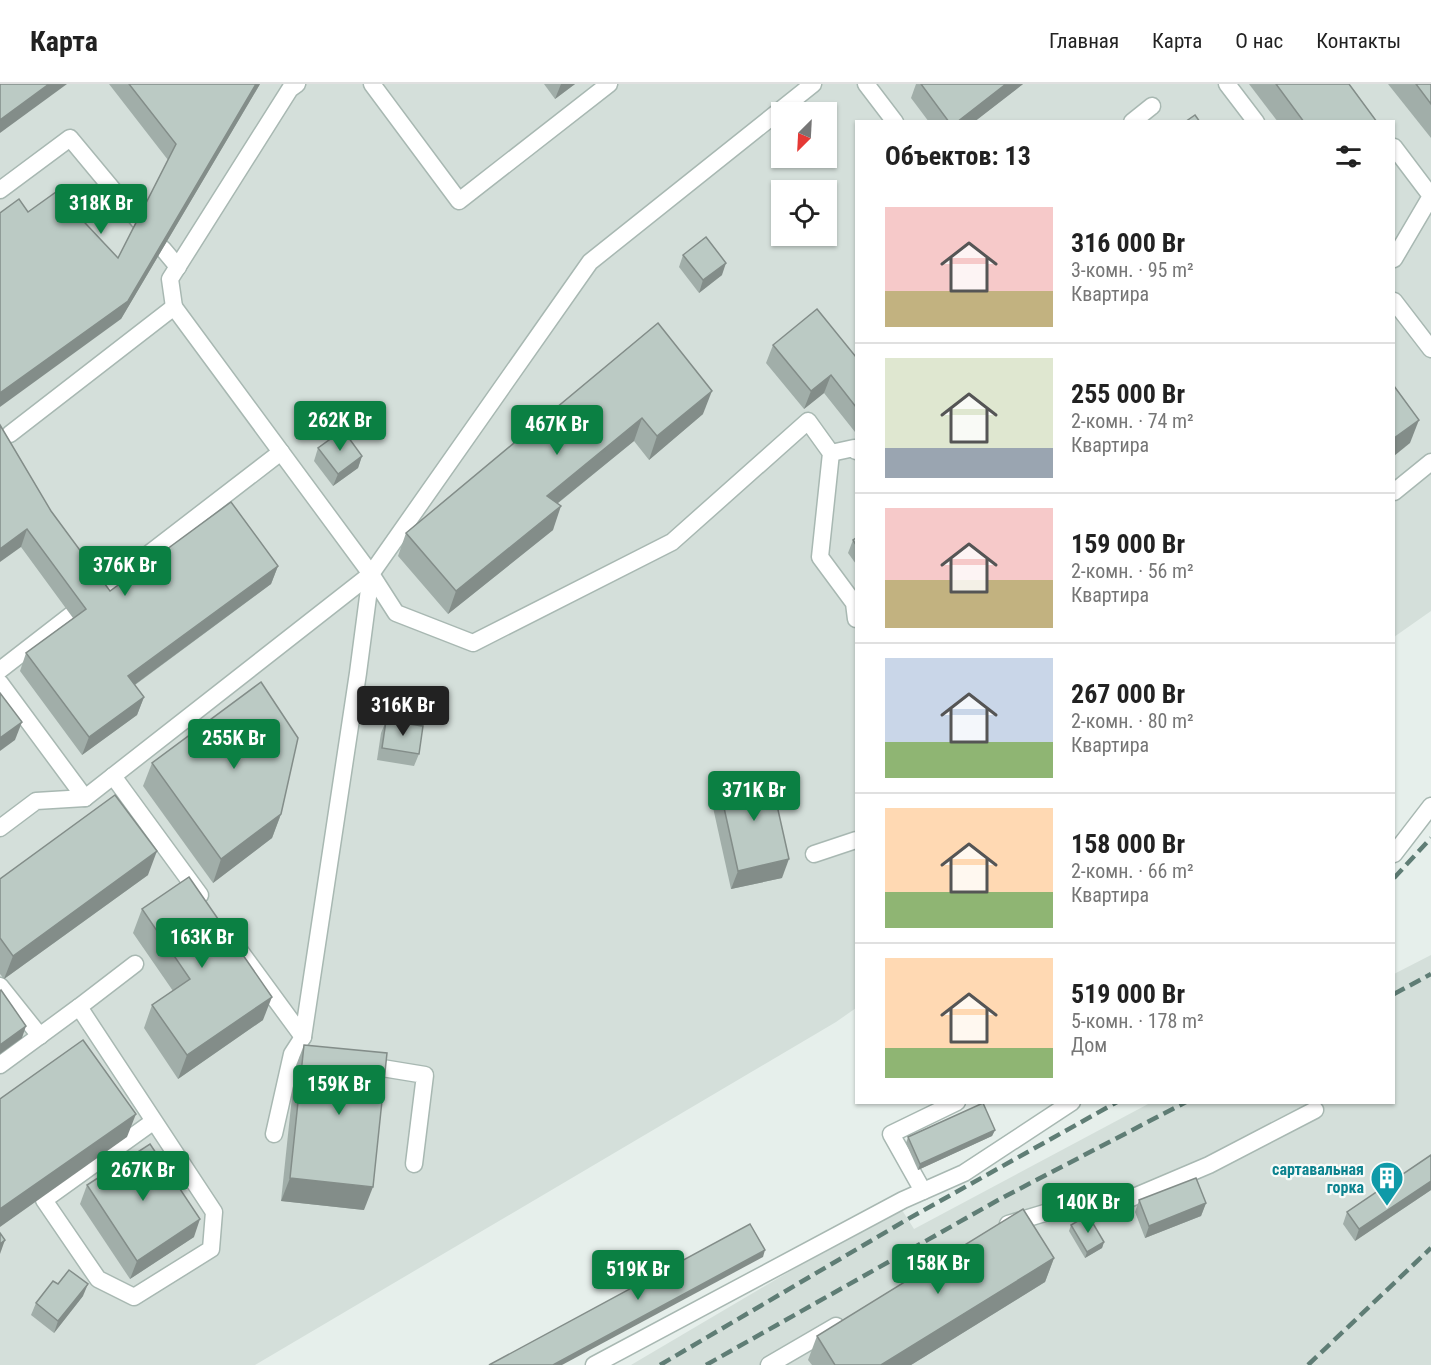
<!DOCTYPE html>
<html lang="ru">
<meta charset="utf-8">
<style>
:root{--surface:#fff;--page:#f2f2f2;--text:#222;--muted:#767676;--line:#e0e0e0;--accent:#0b8043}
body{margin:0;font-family:"Roboto Condensed",sans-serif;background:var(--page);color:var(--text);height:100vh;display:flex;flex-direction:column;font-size:22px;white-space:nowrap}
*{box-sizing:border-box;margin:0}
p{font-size:20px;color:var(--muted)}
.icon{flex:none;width:33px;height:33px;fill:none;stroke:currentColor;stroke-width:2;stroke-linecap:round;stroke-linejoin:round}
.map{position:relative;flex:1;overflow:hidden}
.details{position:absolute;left:855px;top:36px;width:540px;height:984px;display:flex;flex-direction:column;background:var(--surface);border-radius:0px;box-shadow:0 2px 4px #0004}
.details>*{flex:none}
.needle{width:39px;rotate:204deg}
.tools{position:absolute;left:771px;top:18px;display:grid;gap:12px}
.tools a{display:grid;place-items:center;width:66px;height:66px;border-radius:0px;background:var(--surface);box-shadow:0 2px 4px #0004;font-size:30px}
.price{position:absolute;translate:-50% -51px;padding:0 14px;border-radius:6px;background:var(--accent);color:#fff;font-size:20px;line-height:39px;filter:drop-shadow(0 2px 3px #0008)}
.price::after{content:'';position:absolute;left:50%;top:36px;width:18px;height:14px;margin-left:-9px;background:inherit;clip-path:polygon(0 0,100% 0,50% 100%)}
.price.active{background:#222;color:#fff}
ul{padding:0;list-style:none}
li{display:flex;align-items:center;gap:18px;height:150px;padding:0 30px}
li+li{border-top:2px solid var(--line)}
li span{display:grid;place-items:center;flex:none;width:168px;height:120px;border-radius:0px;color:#555}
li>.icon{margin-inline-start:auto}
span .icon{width:72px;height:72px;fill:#fffc;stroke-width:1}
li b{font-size:26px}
h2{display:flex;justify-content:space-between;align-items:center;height:72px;padding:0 30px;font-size:26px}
header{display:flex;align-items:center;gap:36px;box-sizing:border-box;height:84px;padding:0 30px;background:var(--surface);border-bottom:2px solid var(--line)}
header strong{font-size:28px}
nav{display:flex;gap:33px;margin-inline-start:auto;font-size:21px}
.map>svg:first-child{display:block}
.built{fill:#d4dfda;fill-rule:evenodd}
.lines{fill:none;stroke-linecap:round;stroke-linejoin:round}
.lane-casing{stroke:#a8b8b2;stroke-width:19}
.lane{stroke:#fff;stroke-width:16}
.rail{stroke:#5f7d75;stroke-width:4.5;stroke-dasharray:12 6;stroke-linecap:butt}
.wall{fill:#a1aea9}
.shaded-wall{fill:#838d89}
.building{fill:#bbcac4;stroke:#838d89;stroke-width:1.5}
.labels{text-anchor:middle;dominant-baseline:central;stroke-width:4.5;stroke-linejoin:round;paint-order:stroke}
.culture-label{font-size:16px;font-weight:bold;fill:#0d838f;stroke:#f7fbf9;text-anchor:end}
</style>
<header>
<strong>Карта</strong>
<nav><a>Главная</a><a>Карта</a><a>О нас</a><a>Контакты</a></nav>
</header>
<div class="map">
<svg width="1431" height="1281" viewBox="0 0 1431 1281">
<rect width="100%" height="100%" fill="#e6efeb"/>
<!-- built -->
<g class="built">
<path d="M 0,0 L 1431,0 L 1431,527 L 1394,553 L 1394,38 L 856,38 L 856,924 L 836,938 L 255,1281 L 0,1281 ZM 782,28 L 826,28 L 826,74 L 782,74 ZM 782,106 L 826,106 L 826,152 L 782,152 Z"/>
<polygon points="1431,871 1431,1281 631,1281 797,1183 902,1126 914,1145 1150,1019 1394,1018 1394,890"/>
</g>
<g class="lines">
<!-- lane casing -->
<g class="lane-casing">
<g id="lane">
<polyline points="372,0 459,117 609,0"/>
<polyline points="866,0 895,38"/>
<polyline points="1227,0 1256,38"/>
<polyline points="1132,38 1152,22"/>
<polyline points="1394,63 1431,112 1394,175"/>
<polyline points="0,106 70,54 139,137"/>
<polyline points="163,165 178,183"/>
<polyline points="1394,217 1431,265"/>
<polyline points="174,223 170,195 290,5 297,0"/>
<polyline points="10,350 174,223 371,490 396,529 473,559 672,458 808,337 831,369 820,473 854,519 856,535"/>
<polyline points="831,369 854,364 856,367"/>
<polyline points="1394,408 1431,378"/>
<polyline points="94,512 281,368"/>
<polyline points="0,586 71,531"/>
<polyline points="0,599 85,714"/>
<polyline points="113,692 200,811"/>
<polyline points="0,744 36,717 85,714 371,490 590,178 813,0"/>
<polyline points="814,770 856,756"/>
<polyline points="1394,770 1431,722"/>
<polyline points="229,852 303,953"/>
<polyline points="0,902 40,952"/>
<polyline points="79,923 135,880"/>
<polyline points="0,981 79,923 214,1128 211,1165 134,1213 98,1195 44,1116 154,1037"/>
<polyline points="364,981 425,991 414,1080"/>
<polyline points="274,1050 292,970 303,953 358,589 371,490"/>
<polyline points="923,1107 891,1050 957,1018"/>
<polyline points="1008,1140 1068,1122 1103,1126 1209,1081 1315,1026"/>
<polyline points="594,1281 903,1116 964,1089 1072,1018"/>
<polyline points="769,1281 836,1242"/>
</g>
</g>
<!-- lane -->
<use href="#lane" class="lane"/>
<!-- rail -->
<g class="rail">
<polyline points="1394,794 1431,754"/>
<polyline points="1394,910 1431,890"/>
<polyline points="660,1281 908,1135 1117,1018"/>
<polyline points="706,1281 1000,1115 1186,1018"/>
<polyline points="1308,1281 1431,1164"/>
</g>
</g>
<!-- wall -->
<g class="wall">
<polygon points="109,0 260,0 121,235 28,128 118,174 168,76"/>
<polygon points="544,0 575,0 555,15"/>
<polygon points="916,0 1023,0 974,38 929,38 911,14"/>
<polygon points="1249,0 1349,0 1377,38 1278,38"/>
<polygon points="1388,0 1431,0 1431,54"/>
<polygon points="683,171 722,191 699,209 679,183"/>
<polygon points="658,239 703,330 649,376 634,357 557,420 553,446 448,530 398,472 406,449"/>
<polygon points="773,261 856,273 856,347 855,348 824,309 804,325 766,279"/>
<polygon points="0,341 51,427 110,507 278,482 271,500 135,601 144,613 137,631 82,671 20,587 26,569 73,534 21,463"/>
<polygon points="318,364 362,372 358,384 333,402 314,377"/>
<polygon points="856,454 856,480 848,469 853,456"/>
<polygon points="386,637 419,670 414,682 377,676 381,649"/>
<polygon points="152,679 281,730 272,754 213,799 143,702"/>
<polygon points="719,701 782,794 731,805 712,719"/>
<polygon points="148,791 4,895 0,890 0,795"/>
<polygon points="142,825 263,936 178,995 144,944 152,921 173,907 133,849"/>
<polygon points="304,961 364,1126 281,1117 295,984"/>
<polygon points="995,1046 992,1052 918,1086 906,1059 908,1053"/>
<polygon points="1431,1071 1431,1106 1355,1157 1343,1140 1347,1128"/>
<polygon points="87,1101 194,1153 130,1195 80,1120"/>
<polygon points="1139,1116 1206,1119 1201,1132 1145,1154 1135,1128"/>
<polygon points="1071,1141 1104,1158 1102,1164 1085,1174 1069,1147"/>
<polygon points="1054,1174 1045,1198 911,1281 812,1281 808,1276 817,1252"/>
<polygon points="83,1212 54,1249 31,1231 36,1219"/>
</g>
<!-- shaded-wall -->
<g class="shaded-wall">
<polygon points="49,0 67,0 0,49 0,36"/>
<polygon points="256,0 260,0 121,235 0,323 0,309 128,217"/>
<polygon points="561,0 575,0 555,15"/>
<polygon points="1006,0 1023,0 974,38 957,38"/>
<polygon points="726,179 722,191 699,209 703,196"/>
<polygon points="831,291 824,309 804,325 811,307"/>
<polygon points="712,307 703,330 649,376 657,352"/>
<polygon points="642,334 634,357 538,435 547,412"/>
<polygon points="1419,336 1410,359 1394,372 1394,354"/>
<polygon points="362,372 358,384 333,402 338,390"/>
<polygon points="561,422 553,446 448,530 456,507"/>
<polygon points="27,445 21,463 0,478 0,465"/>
<polygon points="278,482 271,500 122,610 128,592"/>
<polygon points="144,613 137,631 82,671 89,653"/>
<polygon points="22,638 15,656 0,667 0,654"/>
<polygon points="281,730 272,754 213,799 221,775"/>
<polygon points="157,767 148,791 4,895 13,872"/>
<polygon points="789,775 782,794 731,805 738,787"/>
<polygon points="272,913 263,936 178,995 187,971"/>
<polygon points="26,942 22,954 0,970 0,961"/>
<polygon points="136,1030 127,1053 0,1143 0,1125"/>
<polygon points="995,1046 992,1052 918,1086 920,1080"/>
<polygon points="290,1094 373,1103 364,1126 281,1117"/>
<polygon points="1431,1097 1431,1106 1355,1157 1359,1145"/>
<polygon points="1206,1119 1201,1132 1145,1154 1149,1142"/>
<polygon points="200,1135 194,1153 130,1195 137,1177"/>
<polygon points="5,1156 0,1170 0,1160"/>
<polygon points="1104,1158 1102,1164 1085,1174 1087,1168"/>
<polygon points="765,1166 763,1173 562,1281 553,1281"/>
<polygon points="1054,1174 1045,1198 911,1281 881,1281"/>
<polygon points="88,1200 83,1212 54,1249 58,1237"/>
</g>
<!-- building -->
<g class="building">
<polygon points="0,0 49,0 0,36"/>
<polygon points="129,0 256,0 128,217 0,309 0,129 19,115 28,128 56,108 118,174 176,60"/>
<polygon points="921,0 1006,0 957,38 949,38"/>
<polygon points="1276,0 1349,0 1377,38 1304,38"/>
<polygon points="1416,0 1431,0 1431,20"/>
<polygon points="1195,31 1200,38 1185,38"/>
<polygon points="706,153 726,179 703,196 683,171"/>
<polygon points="817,225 856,273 856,323 831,291 811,307 773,261"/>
<polygon points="658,239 712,307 657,352 642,334 547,412 561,422 456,507 406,449"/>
<polygon points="1394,302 1419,336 1394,354"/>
<polygon points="0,341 51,427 110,507 231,418 278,482 128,592 144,613 89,653 26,569 86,525 27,445 0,465"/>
<polygon points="343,346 362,372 338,390 318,364"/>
<polygon points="856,454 856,461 853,456"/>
<polygon points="261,598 298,654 281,730 221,775 152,679"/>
<polygon points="0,609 22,638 0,654"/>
<polygon points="386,637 423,642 419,670 382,664"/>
<polygon points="770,690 789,775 738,787 719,701"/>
<polygon points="115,711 157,767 13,872 0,854 0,795"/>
<polygon points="189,793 272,913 187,971 152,921 190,895 142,825"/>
<polygon points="1,906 26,942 0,961 0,907"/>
<polygon points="83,956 136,1030 0,1125 0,1015"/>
<polygon points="304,961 387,969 373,1103 290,1094"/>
<polygon points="983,1019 995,1046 920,1080 908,1053"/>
<polygon points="150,1060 200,1135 137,1177 87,1101"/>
<polygon points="1431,1071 1431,1097 1359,1145 1347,1128"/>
<polygon points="1196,1094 1206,1119 1149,1142 1139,1116"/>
<polygon points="1023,1125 1054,1174 881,1281 835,1281 817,1252"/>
<polygon points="1088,1131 1104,1158 1087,1168 1071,1141"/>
<polygon points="750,1140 765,1166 553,1281 489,1281"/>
<polygon points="0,1149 5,1156 0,1160"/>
<polygon points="69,1186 88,1200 58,1237 36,1219 53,1197 58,1200"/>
</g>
<!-- icons -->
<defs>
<g id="building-pin" transform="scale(1.725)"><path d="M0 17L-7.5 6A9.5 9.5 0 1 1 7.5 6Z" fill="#0f9aa8" stroke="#f7fbf9"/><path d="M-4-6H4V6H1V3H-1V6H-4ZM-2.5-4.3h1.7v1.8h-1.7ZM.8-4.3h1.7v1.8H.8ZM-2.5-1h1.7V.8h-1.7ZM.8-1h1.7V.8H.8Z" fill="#fff"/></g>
</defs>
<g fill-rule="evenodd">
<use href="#building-pin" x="1387" y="1094"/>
</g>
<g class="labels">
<!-- culture labels -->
<g class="culture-label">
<text x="1364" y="1085">сартавальная<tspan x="1364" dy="18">горка</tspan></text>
</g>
</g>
</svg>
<div class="tools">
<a><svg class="needle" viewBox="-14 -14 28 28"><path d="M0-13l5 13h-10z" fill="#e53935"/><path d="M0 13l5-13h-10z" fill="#767676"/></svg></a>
<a><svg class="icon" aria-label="locate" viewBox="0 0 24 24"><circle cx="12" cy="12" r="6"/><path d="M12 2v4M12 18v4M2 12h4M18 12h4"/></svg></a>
</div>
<b class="price" style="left:101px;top:151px">318K Br</b>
<b class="price" style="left:340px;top:368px">262K Br</b>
<b class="price" style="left:557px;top:372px">467K Br</b>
<b class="price" style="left:125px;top:513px">376K Br</b>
<b class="price active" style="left:403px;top:653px">316K Br</b>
<b class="price" style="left:234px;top:686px">255K Br</b>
<b class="price" style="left:754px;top:738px">371K Br</b>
<b class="price" style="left:202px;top:885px">163K Br</b>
<b class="price" style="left:339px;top:1032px">159K Br</b>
<b class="price" style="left:143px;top:1118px">267K Br</b>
<b class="price" style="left:1088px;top:1150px">140K Br</b>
<b class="price" style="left:938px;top:1211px">158K Br</b>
<b class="price" style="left:638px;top:1217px">519K Br</b>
<section class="details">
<h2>Объектов: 13<svg class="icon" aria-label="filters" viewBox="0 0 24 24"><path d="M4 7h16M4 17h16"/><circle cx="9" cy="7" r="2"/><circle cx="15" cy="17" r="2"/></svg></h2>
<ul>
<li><span style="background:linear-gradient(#f6c9c9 70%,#c2b280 0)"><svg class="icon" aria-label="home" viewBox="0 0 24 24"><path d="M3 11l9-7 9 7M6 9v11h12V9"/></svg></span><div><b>316 000 Br</b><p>3-комн. · 95 m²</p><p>Квартира</p></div></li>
<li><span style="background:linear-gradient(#dfe7d0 75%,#9aa5b1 0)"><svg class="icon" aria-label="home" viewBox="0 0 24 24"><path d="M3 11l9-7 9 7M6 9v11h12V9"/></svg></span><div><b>255 000 Br</b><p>2-комн. · 74 m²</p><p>Квартира</p></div></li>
<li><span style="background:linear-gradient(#f6c9c9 60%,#c2b280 0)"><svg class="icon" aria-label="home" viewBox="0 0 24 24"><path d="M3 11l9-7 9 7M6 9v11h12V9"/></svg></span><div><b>159 000 Br</b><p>2-комн. · 56 m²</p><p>Квартира</p></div></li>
<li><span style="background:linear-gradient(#c9d6e8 70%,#8fb573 0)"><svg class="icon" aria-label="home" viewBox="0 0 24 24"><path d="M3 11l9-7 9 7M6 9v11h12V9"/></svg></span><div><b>267 000 Br</b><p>2-комн. · 80 m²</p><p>Квартира</p></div></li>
<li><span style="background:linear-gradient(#ffd9b3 70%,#8fb573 0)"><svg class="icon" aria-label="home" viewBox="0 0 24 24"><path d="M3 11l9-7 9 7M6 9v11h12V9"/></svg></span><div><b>158 000 Br</b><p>2-комн. · 66 m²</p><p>Квартира</p></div></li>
<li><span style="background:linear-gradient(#ffd9b3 75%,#8fb573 0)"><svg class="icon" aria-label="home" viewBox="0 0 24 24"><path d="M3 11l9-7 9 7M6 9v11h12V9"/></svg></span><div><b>519 000 Br</b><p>5-комн. · 178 m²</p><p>Дом</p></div></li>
</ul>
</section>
</div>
